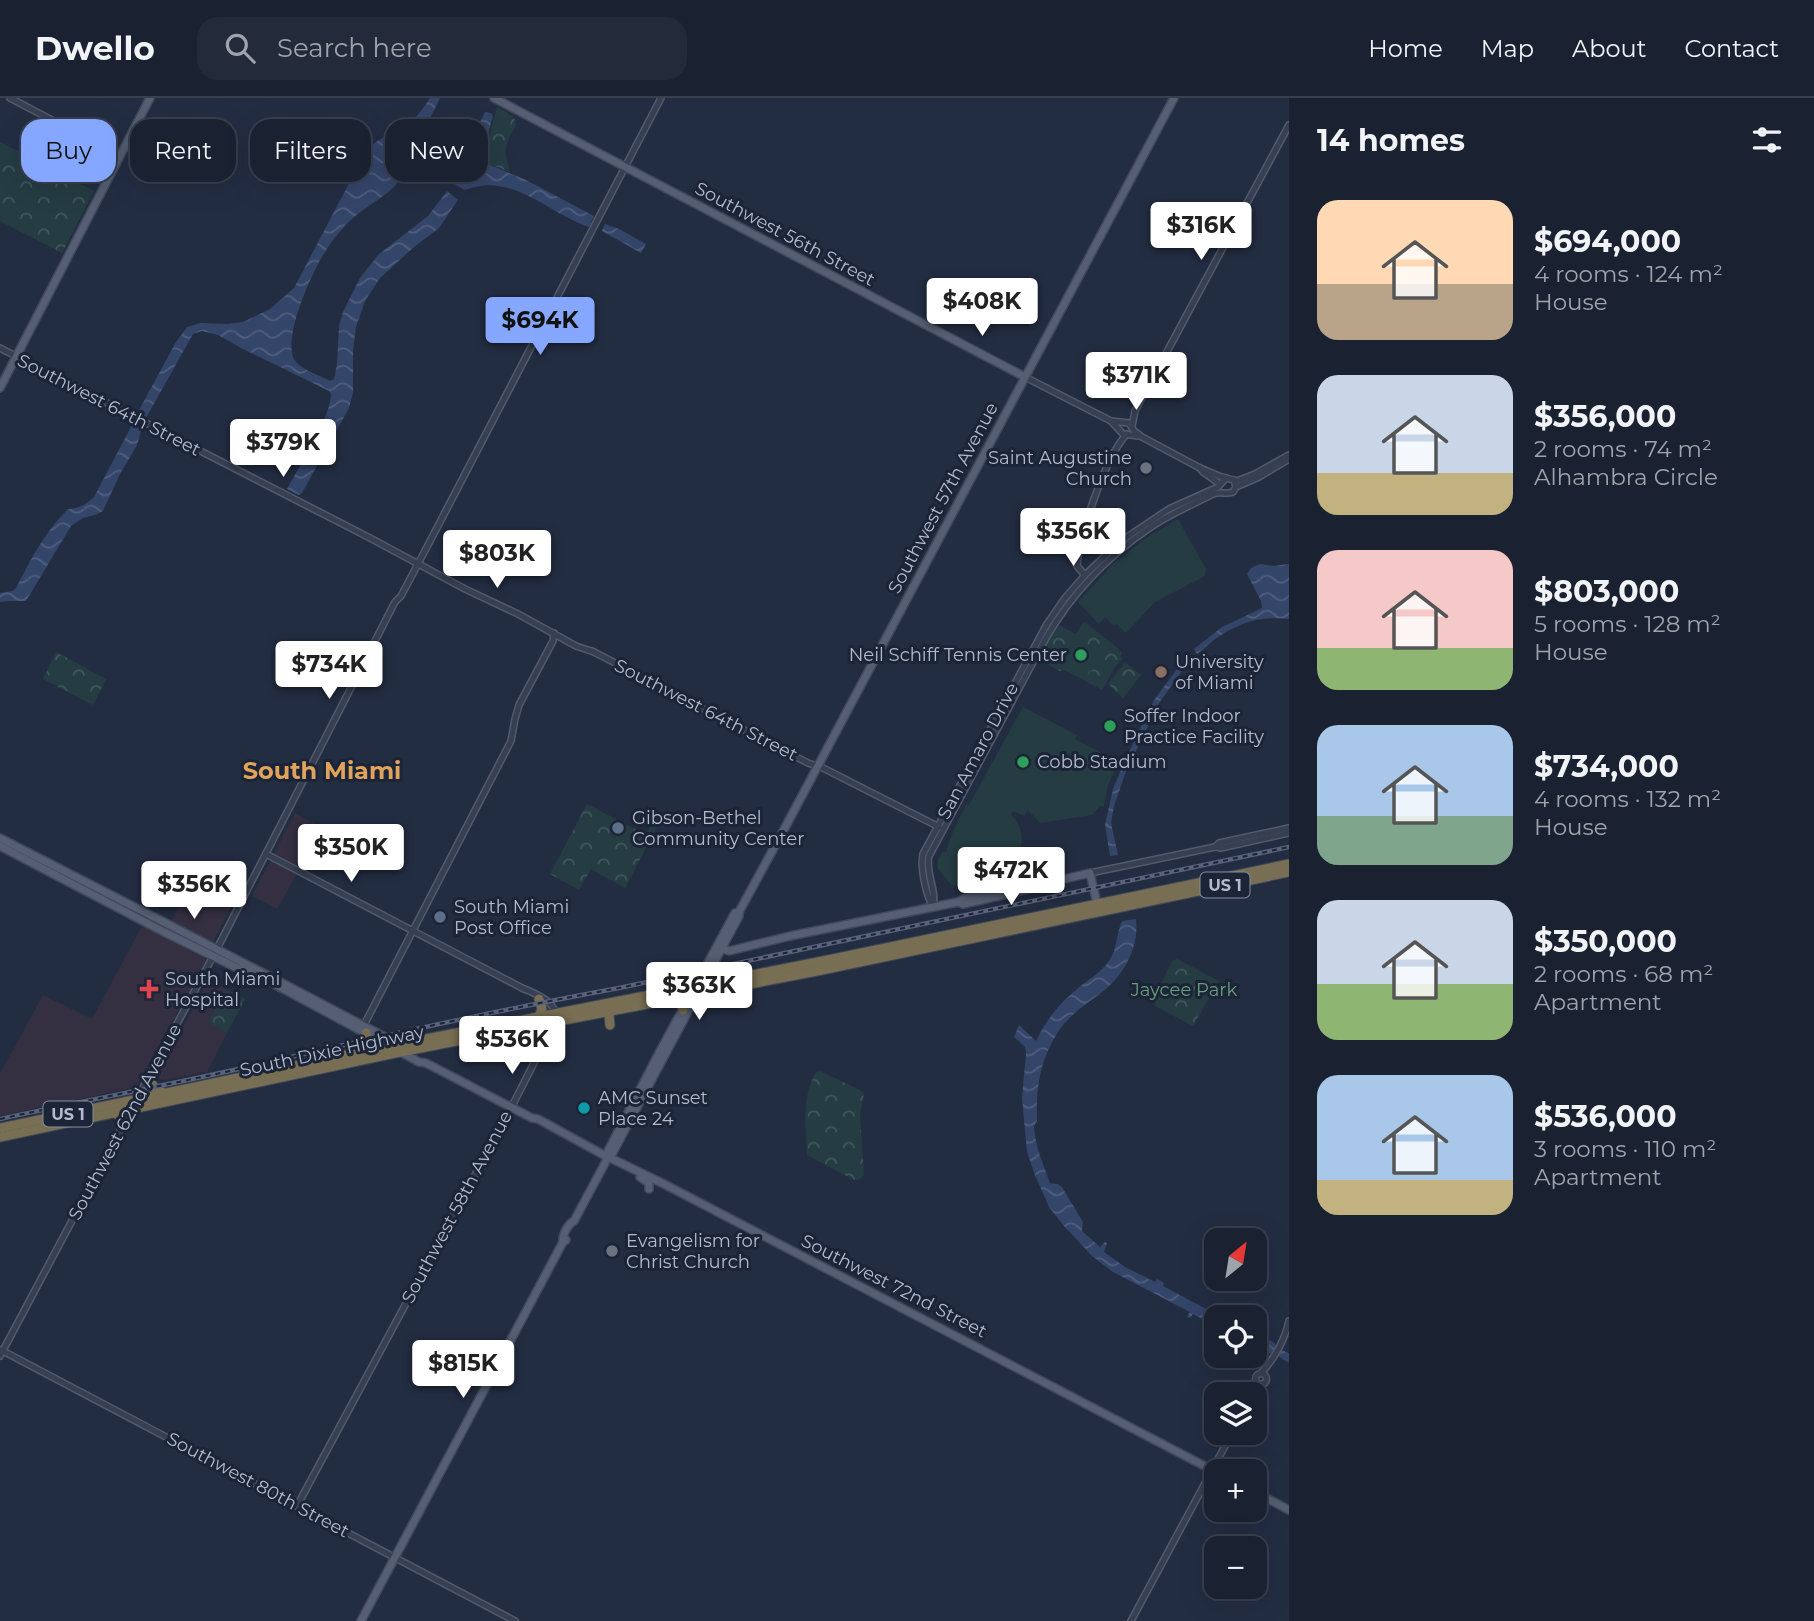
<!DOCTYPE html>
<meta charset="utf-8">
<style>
:root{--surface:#1a2232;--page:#232a3a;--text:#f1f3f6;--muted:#9fa4ac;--line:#383f4d;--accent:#86a7ff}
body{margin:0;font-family:Montserrat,sans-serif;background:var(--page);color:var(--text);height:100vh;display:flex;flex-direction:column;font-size:26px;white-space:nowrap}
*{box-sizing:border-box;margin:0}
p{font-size:23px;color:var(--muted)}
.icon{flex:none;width:38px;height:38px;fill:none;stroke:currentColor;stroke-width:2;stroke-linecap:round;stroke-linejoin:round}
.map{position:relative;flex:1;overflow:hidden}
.side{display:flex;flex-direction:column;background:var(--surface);width:525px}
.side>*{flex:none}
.banner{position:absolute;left:21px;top:21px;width:665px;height:63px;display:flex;gap:14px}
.needle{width:46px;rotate:30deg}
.buttons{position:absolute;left:1204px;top:1130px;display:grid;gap:14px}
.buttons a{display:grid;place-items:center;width:63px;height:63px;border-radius:14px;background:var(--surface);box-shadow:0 7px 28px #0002,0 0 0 2px var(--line);font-size:35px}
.price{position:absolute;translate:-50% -60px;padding:0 16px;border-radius:7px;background:#fff;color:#222;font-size:23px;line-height:46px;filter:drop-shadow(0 2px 4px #0008)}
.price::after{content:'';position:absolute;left:50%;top:42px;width:21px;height:16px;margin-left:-10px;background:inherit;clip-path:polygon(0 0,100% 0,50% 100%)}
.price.selected{background:var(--accent);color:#111}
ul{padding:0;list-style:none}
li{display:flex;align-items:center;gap:21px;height:175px;padding:0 28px}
li span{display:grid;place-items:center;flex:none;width:196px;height:140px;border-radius:21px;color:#555}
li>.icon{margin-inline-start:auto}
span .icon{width:84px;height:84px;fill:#fffc;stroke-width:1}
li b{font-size:30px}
h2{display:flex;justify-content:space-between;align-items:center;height:84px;padding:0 28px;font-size:30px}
.tag{padding:0 24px;border-radius:21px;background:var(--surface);box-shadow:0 7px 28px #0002,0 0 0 2px var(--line);font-size:24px;line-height:63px}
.tag.selected{background:var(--accent);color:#111}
header{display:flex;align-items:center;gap:42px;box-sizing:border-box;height:98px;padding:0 35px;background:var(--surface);border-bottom:2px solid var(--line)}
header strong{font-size:33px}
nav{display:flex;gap:38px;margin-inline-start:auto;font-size:24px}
.search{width:490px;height:63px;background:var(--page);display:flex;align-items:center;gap:18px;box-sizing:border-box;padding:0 24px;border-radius:21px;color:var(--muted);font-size:26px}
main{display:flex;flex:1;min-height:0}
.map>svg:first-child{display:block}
.medical{fill:#343042}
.green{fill:#253c43}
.park{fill:url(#park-crowns)}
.water{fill:url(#water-waves)}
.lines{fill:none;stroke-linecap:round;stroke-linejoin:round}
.minor-casing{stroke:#525a6c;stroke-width:8}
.major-casing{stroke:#41485b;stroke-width:10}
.highway-casing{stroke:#3f4759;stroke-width:11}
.minor{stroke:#373f52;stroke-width:5}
.major{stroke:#555e72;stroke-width:7}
.highway{stroke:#786e53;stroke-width:9}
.rail-casing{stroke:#596279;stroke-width:4.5}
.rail{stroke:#1c2437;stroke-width:2;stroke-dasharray:5;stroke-linecap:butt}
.worship-dot{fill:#6b7280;stroke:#1c2437;stroke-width:2.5}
.leisure-dot{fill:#2e9e5b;stroke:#1c2437;stroke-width:2.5}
.education-dot{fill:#8d6e63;stroke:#1c2437;stroke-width:2.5}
.service-dot{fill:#5c6f8a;stroke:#1c2437;stroke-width:2.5}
.health-dot{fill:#e0444e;stroke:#1c2437;stroke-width:2.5}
.culture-dot{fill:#0f9aa8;stroke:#1c2437;stroke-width:2.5}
.labels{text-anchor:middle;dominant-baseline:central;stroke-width:6;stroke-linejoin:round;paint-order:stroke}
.shield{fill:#1c2437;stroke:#868d9f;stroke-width:2}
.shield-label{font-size:16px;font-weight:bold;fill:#b4bacc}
.street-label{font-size:18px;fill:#b4bacc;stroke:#1c2437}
.poi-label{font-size:18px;fill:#b4bacc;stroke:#1c2437;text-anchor:start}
.park-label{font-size:18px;fill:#689f7b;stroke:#1c2437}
.district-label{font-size:24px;font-weight:bold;fill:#e0a35b;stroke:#1c2437}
</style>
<header>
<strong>Dwello</strong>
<div class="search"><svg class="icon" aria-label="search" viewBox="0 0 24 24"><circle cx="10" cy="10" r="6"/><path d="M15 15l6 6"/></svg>Search here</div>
<nav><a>Home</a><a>Map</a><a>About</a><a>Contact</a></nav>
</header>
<main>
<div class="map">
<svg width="1289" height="1523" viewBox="0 0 1289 1523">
<defs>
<pattern id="park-crowns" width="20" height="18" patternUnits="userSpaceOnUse" patternTransform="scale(1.75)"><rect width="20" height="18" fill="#253c43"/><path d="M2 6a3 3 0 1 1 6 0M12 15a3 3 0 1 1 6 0" fill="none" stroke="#42565d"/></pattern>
<pattern id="water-waves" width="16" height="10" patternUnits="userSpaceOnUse" patternTransform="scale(1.75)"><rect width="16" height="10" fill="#34456a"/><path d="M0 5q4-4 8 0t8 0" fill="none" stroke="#4f5e7e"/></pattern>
</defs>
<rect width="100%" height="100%" fill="#232d42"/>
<!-- medical -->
<g class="medical">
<polygon points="295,715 337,738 324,762 309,754 277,811 252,798"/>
<polygon points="200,770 241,791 205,858 205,863 195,883 136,989 0,1018 0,976 43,897 92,921 141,830 145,827 164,837"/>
<polygon points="208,882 226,891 209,924 227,935 207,974 163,982 156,980"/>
</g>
<!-- green -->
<g class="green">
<polygon points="41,35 57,40 56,43 61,46 59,50 57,50 55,59 34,48 35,46 46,51 50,41"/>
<polygon points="1178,421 1206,471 1205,478 1155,504 1126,535 1116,526 1114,528 1105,519 1099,526 1078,504 1114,465 1146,440"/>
<path d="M 1083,524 L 1085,524 C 1098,535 1110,543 1122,554 L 1120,558 L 1123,560 L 1115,569 L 1102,592 L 1064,572 L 1060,573 L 1040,562 L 1039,560 L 1058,527 L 1076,536 Z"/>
<path d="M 1023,609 L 1077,637 L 1075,641 L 1119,664 L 1108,687 L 1104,708 L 1100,708 L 1092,717 L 1040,725 L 1028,712 L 1024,718 L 1013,713 L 1011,717 C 1027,731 1021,752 1019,770 L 983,772 L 984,784 L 967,783 L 966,789 L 951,787 L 938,771 L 938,762 L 942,754 L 946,754 L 952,736 L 966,707 L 969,707 Z"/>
</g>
<!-- park -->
<g class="park">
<path d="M 497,9 C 529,26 512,25 506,50 C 505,58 508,66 510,74 L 484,64 L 483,62 Z"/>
<polygon points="0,44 94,93 62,155 0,123"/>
<polygon points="1058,527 1079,538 1080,540 1072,555 1069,556 1070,558 1062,572 1060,573 1040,562 1039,560"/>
<polygon points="1091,537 1105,546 1097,561 1095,561 1081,554 1081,552 1089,538"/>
<polygon points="1108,546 1122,555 1114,570 1112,571 1098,563 1098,561 1106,547"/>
<polygon points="56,554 106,581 93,607 43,581"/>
<polygon points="1080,557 1094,566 1086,581 1084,581 1071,574 1070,572 1078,558"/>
<polygon points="1125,564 1141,577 1123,600 1108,586"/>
<polygon points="1097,566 1111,575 1103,590 1101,590 1088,583 1087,581 1095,567"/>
<polygon points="587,706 646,737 657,716 662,719 625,790 591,771 579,792 550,776"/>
<polygon points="1177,861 1219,883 1193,928 1155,908 1154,900 1172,863"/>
<polygon points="226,891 245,901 227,935 208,924"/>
<path d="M 820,973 L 860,992 L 864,996 L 860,1017 L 864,1077 L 858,1082 L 854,1082 L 807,1057 C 806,1029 801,1000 816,974 Z"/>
</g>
<!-- water -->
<g class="water">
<path d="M 430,0 L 440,0 L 399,83 C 389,97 366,108 353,120 C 342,130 333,141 325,154 C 313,172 278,247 297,265 C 303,272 321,278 330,283 L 334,281 L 337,266 L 339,228 L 343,214 L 360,180 L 379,156 L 428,118 L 447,93 L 458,102 L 439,130 L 414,149 L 380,180 L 365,203 L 356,229 L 353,252 L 353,295 L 349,310 L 302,395 L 299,397 L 287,391 C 299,369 331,319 331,296 L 329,293 L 243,251 L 218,237 L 202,233 L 193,236 L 146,320 L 138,314 L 176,244 L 187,229 L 200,225 L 227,226 L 243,224 L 270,211 L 294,190 L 366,53 C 375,41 387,39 399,32 C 413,24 422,13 430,0 Z"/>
<path d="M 485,14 L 491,15 L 493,18 L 482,57 L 483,64 L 526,82 L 594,118 L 589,129 C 548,115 511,73 465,92 L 451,84 Z"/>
<polygon points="605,126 619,131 646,146 641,155 602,133"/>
<path d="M 133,325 L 142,330 L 137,347 L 120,376 L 103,413 L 95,417 L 83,420 L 71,428 L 26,503 L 9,503 L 0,504 L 0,495 L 12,493 L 16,490 C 31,461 44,435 68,411 C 79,411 86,406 94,399 Z"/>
<path d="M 1260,466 L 1273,468 L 1289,466 L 1289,521 C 1260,518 1240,524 1215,541 C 1209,546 1204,551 1197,556 L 1194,551 L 1222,529 L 1262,510 L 1261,503 L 1247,476 L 1251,470 Z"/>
<polygon points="1180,567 1185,569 1159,605 1125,676 1114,708 1111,725 1118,757 1110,758 1105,727 1113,691 1128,656 1154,602"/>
<path d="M 1136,821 C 1139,846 1127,872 1108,889 C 1091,904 1075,911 1060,931 C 1040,961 1036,988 1037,1023 L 1034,1028 C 1035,1048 1043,1066 1050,1085 L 1058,1086 L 1062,1089 L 1083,1124 L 1082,1133 L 1100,1149 L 1105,1144 L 1107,1145 L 1104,1154 L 1125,1169 L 1155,1184 L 1157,1181 L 1164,1185 L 1163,1188 L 1223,1220 L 1216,1220 L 1216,1228 L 1193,1216 L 1190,1220 L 1187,1219 L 1190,1214 L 1113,1174 L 1092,1158 L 1064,1128 L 1049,1109 L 1035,1077 L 1027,1054 L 1022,1000 L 1026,955 L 1025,949 L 1014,939 L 1019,927 L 1036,943 C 1046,923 1058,906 1076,892 C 1087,882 1100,876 1109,863 C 1118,850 1116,836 1122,823 Z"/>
<polygon points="1260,1231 1263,1232 1260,1239 1273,1244 1281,1252 1289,1255 1289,1265 1273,1255 1271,1256 1257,1249 1255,1253 1255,1236 1257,1237"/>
</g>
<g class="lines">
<!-- minor casing -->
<g class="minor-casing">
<g id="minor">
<polyline points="10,0 120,58"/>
<polyline points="0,250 370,440 465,491 518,516 576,548 594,554"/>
<polyline points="1025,279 1111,323 1123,336 1139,338"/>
<polyline points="1111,323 1129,325 1134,333 1142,339 1200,370 1219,378 1237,383 1255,376 1289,357"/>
<polyline points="1132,328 1135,313 1289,27"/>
<polyline points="1200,370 1203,374 1220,386"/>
<polyline points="1236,389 1259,379 1289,361"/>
<path d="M 1085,477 L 1077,468 C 1079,438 1106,357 1127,336"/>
<polyline points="592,553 808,665 823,670 939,729"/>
<polyline points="1215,749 1219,745 1289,730"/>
<polyline points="266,756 524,891"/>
<polyline points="1090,775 1215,749 1221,750 1289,735"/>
<path d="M 933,809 C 937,792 925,775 929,758 L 1046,540 C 1072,495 1108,458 1151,429 C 1170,416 1192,407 1213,396 C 1220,393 1226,397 1233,394 L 1236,389 L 1234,382"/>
<path d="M 933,809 C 926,797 920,770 923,756 L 1047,526 L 1065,500 L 1085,477 L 1121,443 L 1169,411 L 1218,389 L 1226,380"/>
<polyline points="364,927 511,643 515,621 519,607 553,543 554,535"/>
<polyline points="137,1001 220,845 395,504 401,498 428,447 661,0"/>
<polyline points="1,1252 515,1523"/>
<polyline points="0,1258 132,1010"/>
<path d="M 1261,1275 C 1274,1262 1285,1241 1289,1223"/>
<circle cx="1261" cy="1281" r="5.5"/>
<polyline points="1253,1296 1262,1286"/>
<path d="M 297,1408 L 509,1014 L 535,963 L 538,957 L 537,955 C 557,920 570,909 522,890"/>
<polyline points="1131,1523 1232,1335"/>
</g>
</g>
<!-- major casing -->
<g class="major-casing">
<g id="major">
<polyline points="494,0 1025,279"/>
<polyline points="0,290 150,0"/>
<polyline points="0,740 267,877 400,947"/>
<polyline points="0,748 164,834 235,869 265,881 419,964 426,965 532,1020 538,1021 600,1055 662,1085 1216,1374"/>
<polyline points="958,804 963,806 1056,785 1060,782"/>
<path d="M 722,844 L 722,850 L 729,853 L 790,838 L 958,804 C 972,793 1035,784 1055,780 L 1060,782 L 1090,775 L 1098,810"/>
<polyline points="608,1059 612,1056 739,818 739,814"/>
<polyline points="640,1079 649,1085 649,1091"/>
<path d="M 563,1144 C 562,1137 568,1126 574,1123 L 604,1067 L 608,1059 L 608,1053 L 659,955 L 735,815 L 739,814 L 788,724 L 1174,0"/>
<polyline points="1255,1394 1289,1412"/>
<polyline points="361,1523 563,1144 566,1142"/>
</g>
</g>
<!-- highway casing -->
<g class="highway-casing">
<g id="highway">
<polyline points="539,901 542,911 539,919"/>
<polyline points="674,901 681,905 683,912"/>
<polyline points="610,927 609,917 612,910"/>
<polyline points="361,954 366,946 366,935"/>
<path d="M 149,978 C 152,988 155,992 164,995"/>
<polyline points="115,1015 121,1019 123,1027"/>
<polyline points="0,1030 380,950 828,862 1289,766"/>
<polyline points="0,1039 400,954 817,873 1289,774"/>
</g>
</g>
<!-- minor -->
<use href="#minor" class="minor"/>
<!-- major -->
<use href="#major" class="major"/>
<!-- highway -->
<use href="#highway" class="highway"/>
<!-- rail casing -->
<g class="rail-casing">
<path id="rail" d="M 0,1021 C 97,1000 195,982 291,959 C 400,934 509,910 619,890 L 1289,749"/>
</g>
<!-- rail -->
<use href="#rail" class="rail"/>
</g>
<!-- markers -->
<g class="worship-dot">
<circle cx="1146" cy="370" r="7"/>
<circle cx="612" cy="1153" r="7"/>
</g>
<g class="leisure-dot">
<circle cx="1081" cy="557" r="7"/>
<circle cx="1110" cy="628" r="7"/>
<circle cx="1023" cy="664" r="7"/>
</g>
<circle class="education-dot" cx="1161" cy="574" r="7"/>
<g class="service-dot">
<circle cx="618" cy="730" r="7"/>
<circle cx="440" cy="819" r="7"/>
</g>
<path class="health-dot" d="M145.5 880.5h7v7h7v7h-7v7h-7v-7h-7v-7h7z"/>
<circle class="culture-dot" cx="584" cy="1010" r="7"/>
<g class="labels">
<!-- shield labels -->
<g class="shield">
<rect x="1200.5" y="774.5" width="49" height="25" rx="5"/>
<rect x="43.5" y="1003.5" width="49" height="25" rx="5"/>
</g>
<g class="shield-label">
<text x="1225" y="787">US 1</text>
<text x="68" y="1016">US 1</text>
</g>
<!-- street labels -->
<g class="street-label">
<text transform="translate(785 136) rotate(28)">Southwest 56th Street</text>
<text transform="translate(109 307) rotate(27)">Southwest 64th Street</text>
<text transform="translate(943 400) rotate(-62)">Southwest 57th Avenue</text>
<text transform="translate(706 612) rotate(27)">Southwest 64th Street</text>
<text transform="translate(978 653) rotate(-62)">San Amaro Drive</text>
<text transform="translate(332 953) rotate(-12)">South Dixie Highway</text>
<text transform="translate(125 1024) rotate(-62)">Southwest 62nd Avenue</text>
<text transform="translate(457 1109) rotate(-62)">Southwest 58th Avenue</text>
<text transform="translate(894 1188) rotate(27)">Southwest 72nd Street</text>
<text transform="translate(258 1387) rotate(28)">Southwest 80th Street</text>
</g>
<!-- poi labels -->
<g class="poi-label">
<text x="1132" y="360" text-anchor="end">Saint Augustine<tspan x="1132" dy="21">Church</tspan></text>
<text x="1067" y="557" text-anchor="end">Neil Schiff Tennis Center</text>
<text x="1175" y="564">University<tspan x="1175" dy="21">of Miami</tspan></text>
<text x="1124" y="618">Soffer Indoor<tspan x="1124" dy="21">Practice Facility</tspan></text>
<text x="1037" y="664">Cobb Stadium</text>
<text x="632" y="720">Gibson-Bethel<tspan x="632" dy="21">Community Center</tspan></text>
<text x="454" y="809">South Miami<tspan x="454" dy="21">Post Office</tspan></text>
<text x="165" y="881">South Miami<tspan x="165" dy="21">Hospital</tspan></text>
<text x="598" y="1000">AMC Sunset<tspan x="598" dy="21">Place 24</tspan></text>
<text x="626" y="1143">Evangelism for<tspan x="626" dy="21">Christ Church</tspan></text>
</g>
<!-- park labels -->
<g class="park-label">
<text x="1184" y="892">Jaycee Park</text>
</g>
<!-- district labels -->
<g class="district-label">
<text x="322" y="672">South Miami</text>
</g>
</g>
</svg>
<div class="buttons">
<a><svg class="needle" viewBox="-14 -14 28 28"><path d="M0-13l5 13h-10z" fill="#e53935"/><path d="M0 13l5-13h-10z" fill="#9fa4ac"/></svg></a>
<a><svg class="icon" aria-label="locate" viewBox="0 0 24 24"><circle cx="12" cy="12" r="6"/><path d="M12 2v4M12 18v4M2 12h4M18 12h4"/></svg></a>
<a><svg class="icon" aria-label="layers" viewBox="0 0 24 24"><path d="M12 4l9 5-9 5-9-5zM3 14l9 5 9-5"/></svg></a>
<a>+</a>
<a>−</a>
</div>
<b class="price" style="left:1201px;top:164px">$316K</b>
<b class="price" style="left:982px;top:240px">$408K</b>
<b class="price selected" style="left:540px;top:259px">$694K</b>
<b class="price" style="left:1136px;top:314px">$371K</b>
<b class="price" style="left:283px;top:381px">$379K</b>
<b class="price" style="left:1073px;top:470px">$356K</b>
<b class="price" style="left:497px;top:492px">$803K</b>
<b class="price" style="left:329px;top:603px">$734K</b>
<b class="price" style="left:351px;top:786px">$350K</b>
<b class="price" style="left:1011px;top:809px">$472K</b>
<b class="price" style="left:194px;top:823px">$356K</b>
<b class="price" style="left:699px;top:924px">$363K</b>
<b class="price" style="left:512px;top:978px">$536K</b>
<b class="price" style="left:463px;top:1302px">$815K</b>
<div class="banner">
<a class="tag selected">Buy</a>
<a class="tag">Rent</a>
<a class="tag">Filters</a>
<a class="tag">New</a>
</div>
</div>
<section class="side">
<h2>14 homes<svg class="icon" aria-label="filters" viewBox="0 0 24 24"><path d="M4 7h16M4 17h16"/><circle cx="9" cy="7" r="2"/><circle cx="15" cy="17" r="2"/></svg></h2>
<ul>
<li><span style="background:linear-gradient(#ffd9b3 60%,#b9a48a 0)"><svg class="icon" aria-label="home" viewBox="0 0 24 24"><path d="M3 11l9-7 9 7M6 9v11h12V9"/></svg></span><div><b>$694,000</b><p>4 rooms · 124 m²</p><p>House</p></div></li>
<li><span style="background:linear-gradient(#c9d6e8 70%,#c2b280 0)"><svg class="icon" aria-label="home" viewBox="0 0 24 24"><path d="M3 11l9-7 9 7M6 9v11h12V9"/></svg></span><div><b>$356,000</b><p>2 rooms · 74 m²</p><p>Alhambra Circle</p></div></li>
<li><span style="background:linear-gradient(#f6c9c9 70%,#8fb573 0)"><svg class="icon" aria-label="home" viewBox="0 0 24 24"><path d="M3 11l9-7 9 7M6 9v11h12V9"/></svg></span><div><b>$803,000</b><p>5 rooms · 128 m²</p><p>House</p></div></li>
<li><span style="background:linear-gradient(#a9c7e8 65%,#7fa58c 0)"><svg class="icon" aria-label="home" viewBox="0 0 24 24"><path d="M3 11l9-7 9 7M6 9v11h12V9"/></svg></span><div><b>$734,000</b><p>4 rooms · 132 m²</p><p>House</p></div></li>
<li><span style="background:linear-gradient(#c9d6e8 60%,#8fb573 0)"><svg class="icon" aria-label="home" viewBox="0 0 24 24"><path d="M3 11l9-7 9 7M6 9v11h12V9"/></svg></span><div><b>$350,000</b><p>2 rooms · 68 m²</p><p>Apartment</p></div></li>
<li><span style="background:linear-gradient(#a9c7e8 75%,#c2b280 0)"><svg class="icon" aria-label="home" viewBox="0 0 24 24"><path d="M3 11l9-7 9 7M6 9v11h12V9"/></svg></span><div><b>$536,000</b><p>3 rooms · 110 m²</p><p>Apartment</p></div></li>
</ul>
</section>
</main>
